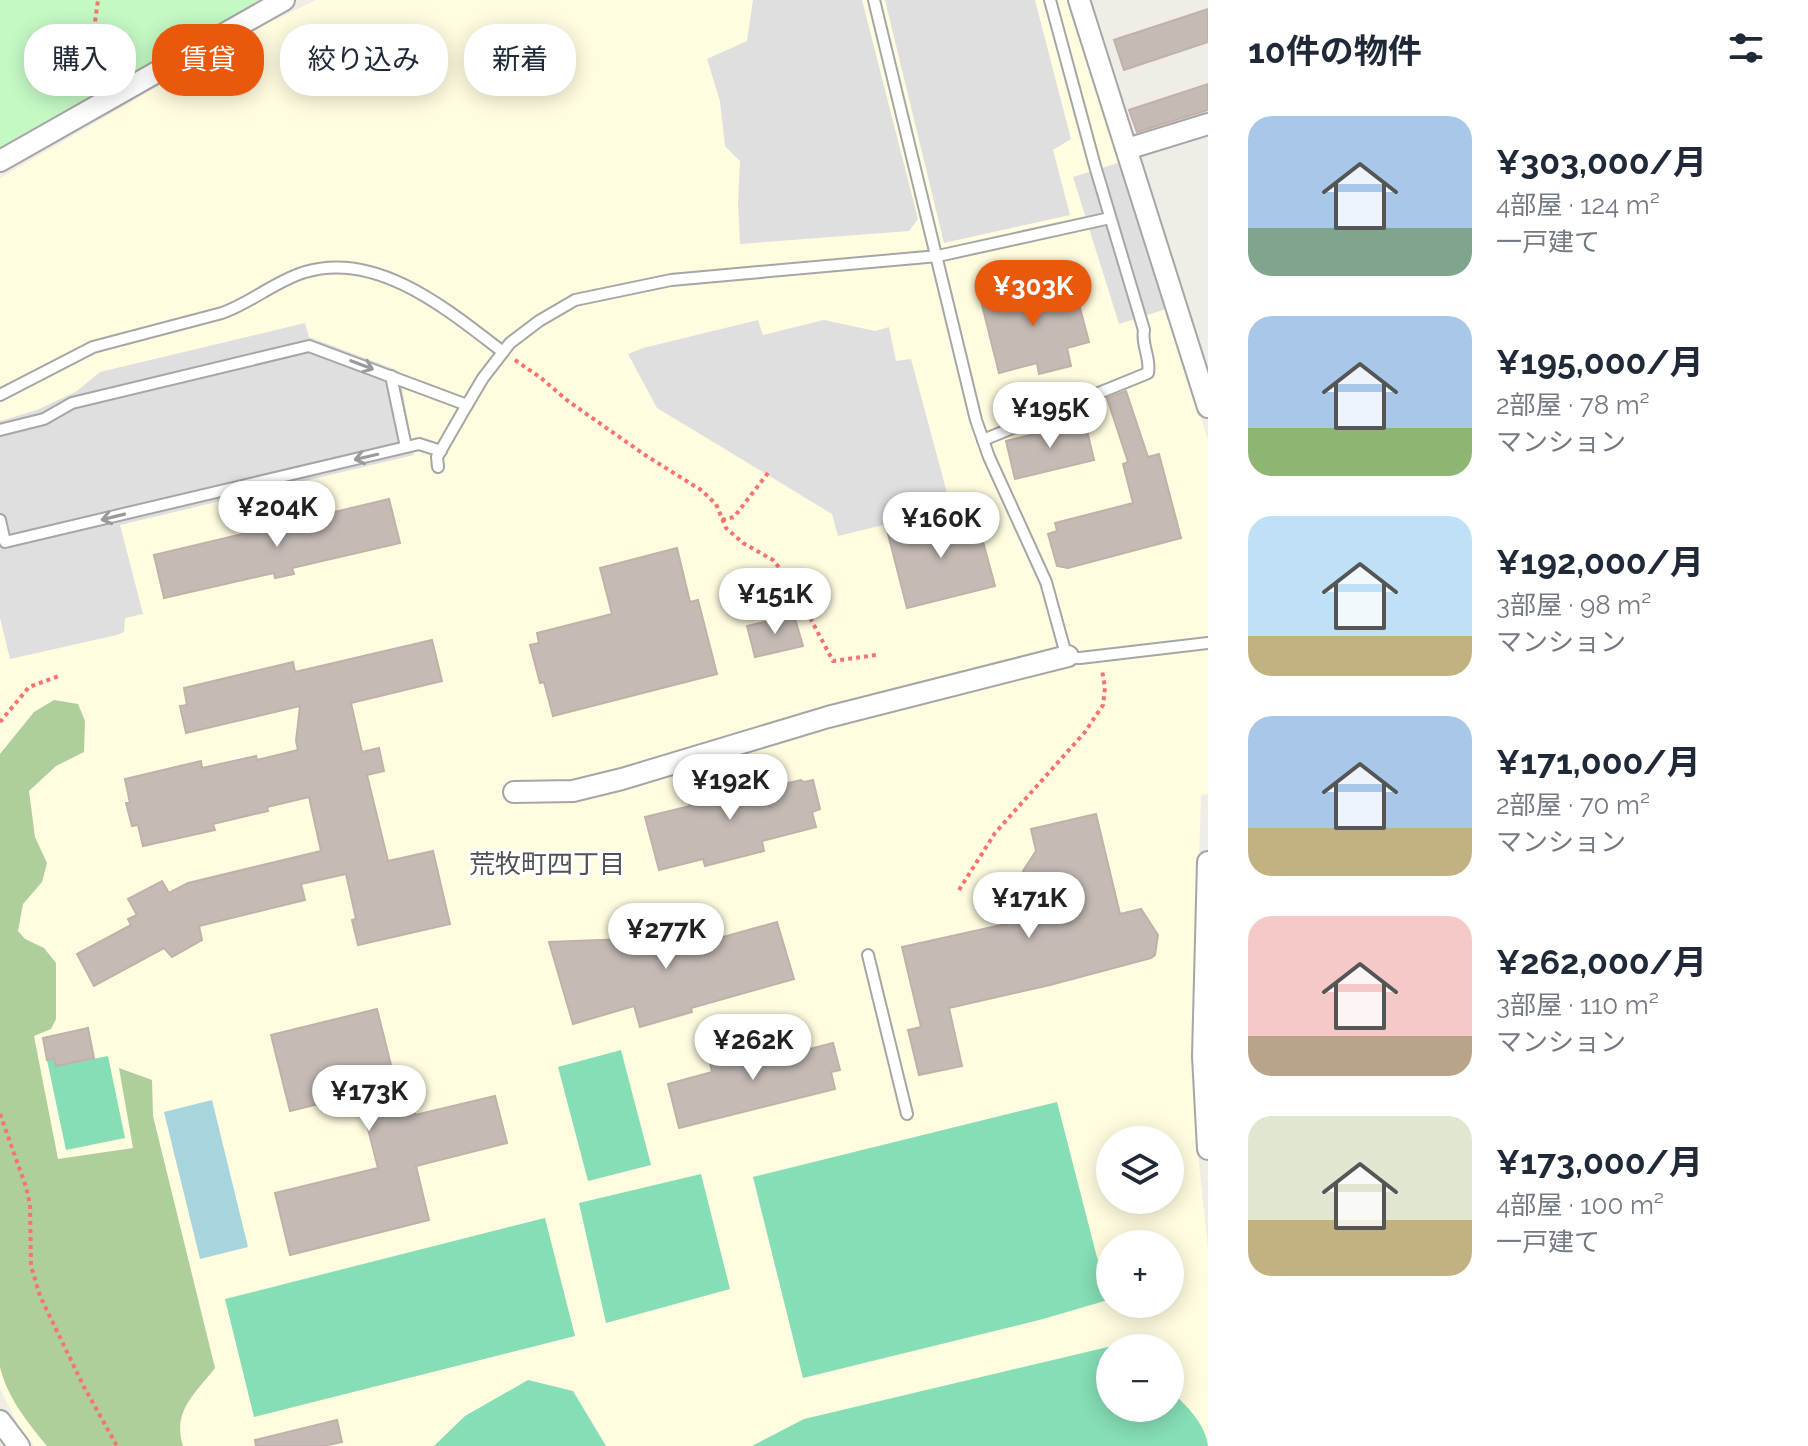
<!DOCTYPE html>
<html lang="ja">
<meta charset="utf-8">
<style>
:root{--surface:#fff;--page:#f2f2f3;--text:#1f2937;--muted:#747a83;--accent:#ea580c}
body{margin:0;font-family:Raleway,"Noto Sans JP",sans-serif;background:var(--page);color:var(--text);height:100vh;display:flex;flex-direction:column;font-size:30px;white-space:nowrap}
*{box-sizing:border-box;margin:0}
p{font-size:26px;color:var(--muted)}
.icon{flex:none;width:44px;height:44px;fill:none;stroke:currentColor;stroke-width:2;stroke-linecap:round;stroke-linejoin:round}
.map{position:relative;flex:1;overflow:hidden}
.details{display:flex;flex-direction:column;background:var(--surface);width:600px}
.details>*{flex:none}
.banner{position:absolute;left:24px;top:24px;width:760px;height:72px;display:flex;gap:16px}
.tools{position:absolute;left:1096px;top:1126px;display:grid;gap:16px}
.tools a{display:grid;place-items:center;width:88px;height:88px;border-radius:50%;background:var(--surface);box-shadow:0 4px 20px #0003;font-size:40px}
.price{position:absolute;translate:-50% -68px;padding:0 18px;border-radius:28px;background:#fff;color:#222;font-size:26px;line-height:52px;filter:drop-shadow(0 2px 4px #0008)}
.price::after{content:'';position:absolute;left:50%;top:48px;width:24px;height:18px;margin-left:-12px;background:inherit;clip-path:polygon(0 0,100% 0,50% 100%)}
.price.selected{background:var(--accent);color:#fff}
ul{padding:0;list-style:none}
li{display:flex;align-items:center;gap:24px;height:200px;padding:0 40px}
li span{display:grid;place-items:center;flex:none;width:224px;height:160px;border-radius:24px;color:#555}
li>.icon{margin-inline-start:auto}
span .icon{width:96px;height:96px;fill:#fffc;stroke-width:1}
li b{font-size:34px}
h2{display:flex;justify-content:space-between;align-items:center;height:96px;padding:0 40px;font-size:34px}
.chip{padding:0 28px;border-radius:32px;background:var(--surface);box-shadow:0 4px 20px #0003;font-size:28px;line-height:72px}
.chip.selected{background:var(--accent);color:#fff}
main{display:flex;flex:1;min-height:0}
.map>svg:first-child{display:block}
.education{fill:#fffce0;fill-rule:evenodd}
.forest{fill:#aecf9b}
.park{fill:#c4f9c4}
.pitch{fill:#85deb5}
.parking{fill:#dfdfdf}
.water{fill:#a7d5dd}
.building{fill:#c5bbb5;stroke:#c1b1a8;stroke-width:2}
.lines{fill:none;stroke-linecap:round;stroke-linejoin:round}
.lane-casing{stroke:#a6a6a6;stroke-width:14}
.street-casing{stroke:#a6a6a6;stroke-width:24}
.path{stroke:#f8736f;stroke-width:4;stroke-dasharray:4 4;stroke-linecap:butt}
.lane{stroke:#fff;stroke-width:10}
.street{stroke:#fff;stroke-width:20}
.oneway{stroke:#9a9a9a}
.labels{text-anchor:middle;dominant-baseline:central;stroke-width:6;stroke-linejoin:round;paint-order:stroke}
.neighbourhood-label{font-size:26px;fill:#525252;stroke:#fff}
</style>
<main>
<div class="map">
<svg width="1208" height="1446" viewBox="0 0 1208 1446">
<rect width="100%" height="100%" fill="#f0ece6"/>
<!-- education -->
<path class="education" d="M 316,0 L 1069,0 L 1208,440 L 1208,794 L 1201,795 L 1193,1053 L 1199,1164 L 1208,1249 L 1208,1446 L 34,1446 L 23,1434 L 0,1389 L 0,178 L 260,27 ZM 1110,1140 L 1170,1140 L 1170,1200 L 1110,1200 ZM 1110,1244 L 1170,1244 L 1170,1304 L 1110,1304 ZM 1110,1348 L 1170,1348 L 1170,1408 L 1110,1408 Z"/>
<!-- forest -->
<path class="forest" d="M 54,700 L 78,704 L 85,721 L 84,752 L 56,766 L 29,791 L 35,837 L 47,863 L 42,882 L 23,904 L 18,931 L 25,939 L 44,948 L 56,963 L 56,1019 L 51,1029 L 34,1036 L 58,1159 L 133,1148 L 119,1068 L 152,1080 L 153,1116 L 215,1368 C 195,1394 172,1411 183,1446 L 47,1446 C 28,1423 7,1397 0,1367 L 0,754 L 34,712 Z"/>
<!-- park -->
<polygon class="park" points="0,0 259,0 256,4 0,151"/>
<!-- pitch -->
<g class="pitch">
<polygon points="621,1050 651,1165 588,1181 558,1067"/>
<polygon points="108,1056 125,1138 66,1150 47,1060 54,1058 57,1066"/>
<polygon points="1057,1102 1108,1300 1043,1319 803,1378 753,1177"/>
<polygon points="701,1174 730,1289 606,1323 579,1203"/>
<polygon points="545,1218 575,1336 254,1417 225,1299"/>
<path d="M 1146,1338 L 1149,1348 L 1110,1348 L 1110,1408 L 1170,1408 L 1170,1391 C 1186,1404 1206,1425 1208,1446 L 752,1446 L 804,1419 Z"/>
<polygon points="528,1380 573,1391 606,1446 434,1446 465,1416"/>
</g>
<!-- parking -->
<g class="parking">
<polygon points="753,0 862,0 918,219 909,231 740,244 738,204 740,161 725,146 720,101 707,59 747,41"/>
<polygon points="885,0 1035,0 1071,139 1053,150 1070,215 944,243"/>
<polygon points="1121,162 1166,309 1119,324 1073,177"/>
<polygon points="758,320 763,335 824,320 875,331 889,327 896,361 911,359 947,493 930,497 912,518 838,536 832,514 657,408 628,354 643,348"/>
<polygon points="305,323 309,337 399,371 414,455 120,525 143,614 125,618 124,632 117,635 10,659 0,618 0,421 37,410 77,391 100,372"/>
</g>
<!-- water -->
<polygon class="water" points="212,1100 248,1247 200,1259 164,1112"/>
<!-- building -->
<g class="building">
<polygon points="1208,9 1208,42 1124,70 1114,40"/>
<polygon points="1208,84 1208,110 1137,132 1129,110"/>
<polygon points="1030,284 1034,299 1075,289 1089,342 1067,348 1071,366 1039,374 1037,363 999,373 980,297"/>
<polygon points="1126,391 1148,457 1159,454 1181,538 1068,568 1057,566 1048,534 1057,531 1055,523 1133,503 1123,464 1128,462 1107,398"/>
<polygon points="1085,422 1094,460 1015,479 1006,441"/>
<polygon points="389,499 400,543 292,568 294,574 275,578 274,573 164,598 154,555"/>
<polygon points="975,512 995,586 907,608 888,534"/>
<polygon points="677,548 690,602 698,600 717,674 553,716 544,682 540,683 530,645 539,643 537,633 612,614 600,568"/>
<polygon points="794,615 803,646 755,657 747,626"/>
<polygon points="432,640 442,681 351,703 362,752 379,748 384,771 367,775 388,861 433,851 450,924 358,945 352,920 356,919 346,874 301,884 305,900 199,926 202,940 172,957 164,948 94,986 77,954 131,925 128,919 137,915 128,899 162,881 169,893 188,883 321,851 309,797 267,807 268,811 213,824 215,830 143,846 138,825 132,826 126,803 130,803 125,779 201,761 202,768 256,756 257,760 298,750 296,741 300,706 186,733 180,706 187,705 184,688 293,662 295,672"/>
<polygon points="709,777 713,793 752,783 754,791 801,780 804,782 813,780 820,809 812,812 816,827 762,841 764,851 705,866 703,859 659,870 645,817 690,806 687,797 692,796 689,782"/>
<polygon points="1096,814 1120,914 1141,909 1158,935 1155,955 1151,958 1050,985 949,1008 962,1066 919,1075 908,1030 921,1027 902,947 1028,919 1023,871 1036,851 1031,829"/>
<polygon points="654,910 657,922 663,920 671,948 685,944 684,948 777,922 794,979 691,1008 692,1012 640,1027 634,1006 573,1024 549,942 626,939 625,930 633,927 630,916"/>
<polygon points="377,1009 395,1081 405,1078 415,1115 495,1096 507,1143 416,1166 429,1220 290,1255 275,1193 378,1168 359,1094 290,1111 271,1035"/>
<polygon points="88,1028 94,1058 56,1066 54,1058 47,1060 43,1038"/>
<polygon points="799,1042 802,1051 833,1043 840,1070 831,1072 835,1089 679,1128 668,1084 712,1072 708,1054 733,1048 736,1058"/>
<polygon points="337,1420 342,1442 324,1446 256,1446 255,1440"/>
</g>
<g class="lines">
<!-- lane casing -->
<g class="lane-casing">
<g id="lane">
<polyline points="874,0 976,420 989,457 1046,582 1065,651 1073,658 1080,658 1208,643"/>
<polyline points="391,376 406,447"/>
<path d="M 0,395 L 93,347 L 222,313 C 251,303 275,281 305,272 C 378,250 449,311 503,352"/>
<polyline points="0,430 44,419 72,403 309,346 467,405"/>
<path d="M 983,440 L 1148,373 C 1151,358 1141,345 1144,330 L 1095,166 L 1050,0"/>
<polyline points="438,467 437,457 464,410 483,378 510,343 539,321 575,300 671,280 938,256 1110,218"/>
<polyline points="0,520 5,542 419,444 441,451"/>
<polyline points="868,955 907,1114"/>
</g>
</g>
<!-- street casing -->
<g class="street-casing">
<g id="street">
<polyline points="1079,0 1208,407"/>
<polyline points="1127,149 1208,124"/>
<polyline points="0,161 284,0"/>
<polyline points="514,792 573,791 622,779 828,717 1068,656"/>
<polyline points="1208,862 1203,1056 1208,1149"/>
<polyline points="0,1421 19,1446"/>
</g>
</g>
<!-- path -->
<g class="path">
<polyline points="96,85 92,44 98,0"/>
<polyline points="515,360 541,378 568,401 645,455 701,490 716,504 726,528 743,543 773,560 791,582 833,661 876,655"/>
<polyline points="722,520 734,517 768,473"/>
<polyline points="0,722 29,687 59,676"/>
<polyline points="959,890 995,833 1085,732 1103,705 1105,688 1102,670"/>
<polyline points="0,1114 26,1187 30,1205 31,1266 40,1296 84,1387 117,1446"/>
</g>
<!-- lane -->
<use href="#lane" class="lane"/>
<!-- street -->
<use href="#street" class="street"/>
</g>
<!-- one-way arrows -->
<defs><path id="oneway-shaft" d="M-6 0H5M1.5-3L5.5 0L1.5 3" fill="none" stroke-width="1.6" stroke-linecap="round" stroke-linejoin="round" transform="scale(2)"/></defs>
<g class="oneway">
<use href="#oneway-shaft" transform="translate(362 365) rotate(21)"/>
<use href="#oneway-shaft" transform="translate(366 457) rotate(167)"/>
<use href="#oneway-shaft" transform="translate(113 517) rotate(166)"/>
</g>
<g class="labels">
<!-- neighbourhood labels -->
<g class="neighbourhood-label">
<text x="547" y="864">荒牧町四丁目</text>
</g>
</g>
</svg>
<div class="tools">
<a><svg class="icon" aria-label="layers" viewBox="0 0 24 24"><path d="M12 4l9 5-9 5-9-5zM3 14l9 5 9-5"/></svg></a>
<a>+</a>
<a>−</a>
</div>
<b class="price selected" style="left:1033px;top:328px">¥303K</b>
<b class="price" style="left:1050px;top:450px">¥195K</b>
<b class="price" style="left:277px;top:549px">¥204K</b>
<b class="price" style="left:941px;top:560px">¥160K</b>
<b class="price" style="left:775px;top:636px">¥151K</b>
<b class="price" style="left:730px;top:822px">¥192K</b>
<b class="price" style="left:1029px;top:940px">¥171K</b>
<b class="price" style="left:666px;top:971px">¥277K</b>
<b class="price" style="left:753px;top:1082px">¥262K</b>
<b class="price" style="left:369px;top:1133px">¥173K</b>
<div class="banner">
<a class="chip">購入</a>
<a class="chip selected">賃貸</a>
<a class="chip">絞り込み</a>
<a class="chip">新着</a>
</div>
</div>
<section class="details">
<h2>10件の物件<svg class="icon" aria-label="filters" viewBox="0 0 24 24"><path d="M4 7h16M4 17h16"/><circle cx="9" cy="7" r="2"/><circle cx="15" cy="17" r="2"/></svg></h2>
<ul>
<li><span style="background:linear-gradient(#a9c7e8 70%,#7fa58c 0)"><svg class="icon" aria-label="home" viewBox="0 0 24 24"><path d="M3 11l9-7 9 7M6 9v11h12V9"/></svg></span><div><b>¥303,000/月</b><p>4部屋 · 124 m²</p><p>一戸建て</p></div></li>
<li><span style="background:linear-gradient(#a9c7e8 70%,#8fb573 0)"><svg class="icon" aria-label="home" viewBox="0 0 24 24"><path d="M3 11l9-7 9 7M6 9v11h12V9"/></svg></span><div><b>¥195,000/月</b><p>2部屋 · 78 m²</p><p>マンション</p></div></li>
<li><span style="background:linear-gradient(#bfe0f5 75%,#c2b280 0)"><svg class="icon" aria-label="home" viewBox="0 0 24 24"><path d="M3 11l9-7 9 7M6 9v11h12V9"/></svg></span><div><b>¥192,000/月</b><p>3部屋 · 98 m²</p><p>マンション</p></div></li>
<li><span style="background:linear-gradient(#a9c7e8 70%,#c2b280 0)"><svg class="icon" aria-label="home" viewBox="0 0 24 24"><path d="M3 11l9-7 9 7M6 9v11h12V9"/></svg></span><div><b>¥171,000/月</b><p>2部屋 · 70 m²</p><p>マンション</p></div></li>
<li><span style="background:linear-gradient(#f6c9c9 75%,#b9a48a 0)"><svg class="icon" aria-label="home" viewBox="0 0 24 24"><path d="M3 11l9-7 9 7M6 9v11h12V9"/></svg></span><div><b>¥262,000/月</b><p>3部屋 · 110 m²</p><p>マンション</p></div></li>
<li><span style="background:linear-gradient(#dfe7d0 65%,#c2b280 0)"><svg class="icon" aria-label="home" viewBox="0 0 24 24"><path d="M3 11l9-7 9 7M6 9v11h12V9"/></svg></span><div><b>¥173,000/月</b><p>4部屋 · 100 m²</p><p>一戸建て</p></div></li>
</ul>
</section>
</main>
